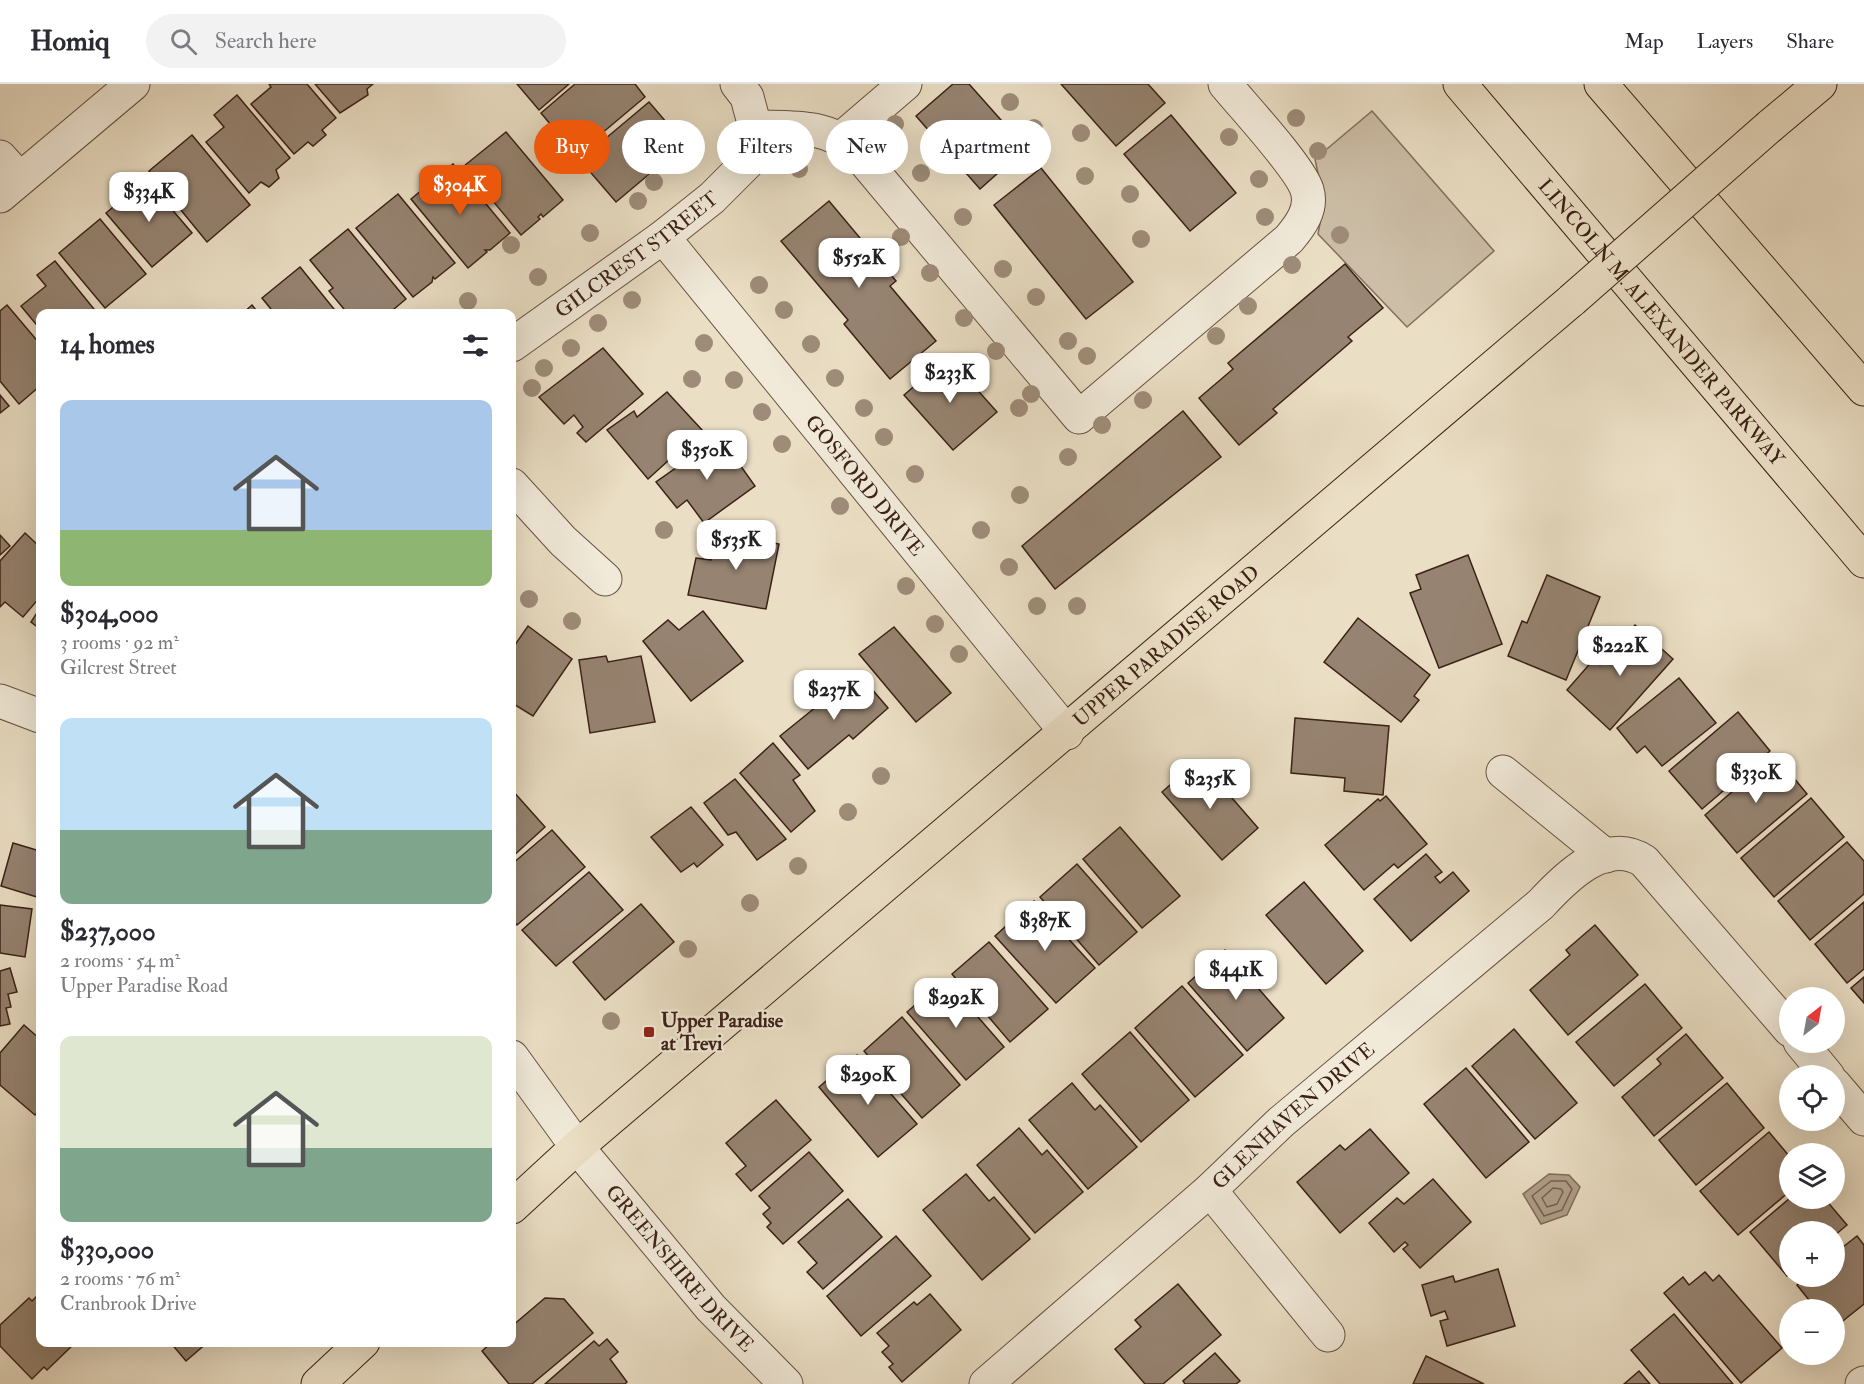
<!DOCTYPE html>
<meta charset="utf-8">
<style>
:root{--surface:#fff;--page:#f2f2f3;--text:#2b2b33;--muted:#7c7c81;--line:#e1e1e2;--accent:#ea580c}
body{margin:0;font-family:"IM FELL Double Pica",serif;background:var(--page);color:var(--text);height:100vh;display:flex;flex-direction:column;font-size:22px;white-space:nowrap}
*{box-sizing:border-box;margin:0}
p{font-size:20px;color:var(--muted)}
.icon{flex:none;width:33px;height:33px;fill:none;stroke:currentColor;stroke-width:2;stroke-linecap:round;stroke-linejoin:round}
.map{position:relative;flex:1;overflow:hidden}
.panel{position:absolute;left:36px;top:225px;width:480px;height:1038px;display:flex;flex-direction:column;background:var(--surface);border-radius:12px;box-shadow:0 6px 24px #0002}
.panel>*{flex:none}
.guide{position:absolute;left:534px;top:36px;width:570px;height:54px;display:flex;gap:12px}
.needle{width:39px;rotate:31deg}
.controls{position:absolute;left:1779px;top:903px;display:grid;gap:12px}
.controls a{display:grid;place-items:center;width:66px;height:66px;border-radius:50%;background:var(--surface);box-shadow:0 6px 24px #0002;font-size:30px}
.price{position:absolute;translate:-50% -51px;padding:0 14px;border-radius:12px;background:#fff;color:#222;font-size:20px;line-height:39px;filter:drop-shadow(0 2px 3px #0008)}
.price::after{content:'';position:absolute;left:50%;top:36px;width:18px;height:14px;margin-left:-9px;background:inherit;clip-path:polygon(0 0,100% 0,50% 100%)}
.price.current{background:var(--accent);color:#fff}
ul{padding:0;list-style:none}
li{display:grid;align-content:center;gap:12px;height:318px;padding:0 24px}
li span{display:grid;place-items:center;height:186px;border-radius:12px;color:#555}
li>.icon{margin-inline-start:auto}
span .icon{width:108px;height:108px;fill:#fffc;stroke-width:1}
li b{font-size:26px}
h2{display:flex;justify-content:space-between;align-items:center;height:72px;padding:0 24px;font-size:26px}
.chip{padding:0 21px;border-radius:27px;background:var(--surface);box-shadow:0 6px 24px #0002;font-size:21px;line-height:54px}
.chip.current{background:var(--accent);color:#fff}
header{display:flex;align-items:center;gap:36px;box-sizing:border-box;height:84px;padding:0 30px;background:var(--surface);border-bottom:2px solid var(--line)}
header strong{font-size:28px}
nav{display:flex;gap:33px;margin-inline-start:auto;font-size:21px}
.search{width:420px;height:54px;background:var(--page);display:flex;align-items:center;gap:15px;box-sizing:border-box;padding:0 21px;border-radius:33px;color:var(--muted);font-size:22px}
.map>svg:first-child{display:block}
.green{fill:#ccbea7;stroke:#84705f;stroke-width:1.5}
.water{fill:#af9e89;stroke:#816c5b;stroke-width:1.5}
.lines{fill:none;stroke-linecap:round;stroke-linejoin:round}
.shore{stroke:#766050;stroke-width:1.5}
.building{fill:#968371;stroke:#3c2117;stroke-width:1.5}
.minor-casing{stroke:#685042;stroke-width:35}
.major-casing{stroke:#3c2117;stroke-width:35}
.highway-casing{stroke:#3c2117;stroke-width:35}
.minor{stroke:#f1ead9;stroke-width:33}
.major{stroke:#eadec4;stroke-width:33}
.highway{stroke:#eadec4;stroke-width:33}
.major-bridge-casing{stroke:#3c2117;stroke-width:35;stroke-linecap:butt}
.major-bridge{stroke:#eadec4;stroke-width:33}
.tree{fill:#9e8c79}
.poi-dot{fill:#8f2418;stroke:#f1ead9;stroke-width:2}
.labels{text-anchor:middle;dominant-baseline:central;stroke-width:4.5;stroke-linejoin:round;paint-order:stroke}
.street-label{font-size:20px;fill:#3c2117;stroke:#f1ead9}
.poi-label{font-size:20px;font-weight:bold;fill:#3c2117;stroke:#f1ead9;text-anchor:start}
</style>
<header>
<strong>Homiq</strong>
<div class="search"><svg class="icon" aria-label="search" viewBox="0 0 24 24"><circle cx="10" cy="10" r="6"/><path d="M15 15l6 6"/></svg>Search here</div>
<nav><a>Map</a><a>Layers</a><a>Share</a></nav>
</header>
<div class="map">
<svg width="1864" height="1300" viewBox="0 0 1864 1300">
<rect width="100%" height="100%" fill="#eadec4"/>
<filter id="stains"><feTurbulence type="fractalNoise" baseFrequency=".00333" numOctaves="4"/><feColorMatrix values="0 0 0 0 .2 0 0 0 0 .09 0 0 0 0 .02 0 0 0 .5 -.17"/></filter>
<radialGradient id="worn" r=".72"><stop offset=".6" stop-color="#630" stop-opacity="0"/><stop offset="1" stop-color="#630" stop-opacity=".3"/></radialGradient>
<!-- green -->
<polygon class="green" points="1372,27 1494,167 1407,243 1318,150 1324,118 1315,75"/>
<!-- water -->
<polygon class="water" points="1549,1090 1569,1091 1580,1103 1567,1131 1541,1140 1523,1110"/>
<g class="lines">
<!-- shore -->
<g class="shore">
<polygon points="1551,1097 1566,1097 1572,1105 1562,1126 1544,1132 1532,1112"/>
<polygon points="1553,1104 1561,1105 1563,1108 1557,1120 1547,1123 1542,1114"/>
</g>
</g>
<!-- building -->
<g class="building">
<polygon points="269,0 307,0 336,34 322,46 326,51 313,62 308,58 294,70 251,20 271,3"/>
<polygon points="315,0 373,0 367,5 368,11 340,29"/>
<polygon points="517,0 569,0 539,26"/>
<polygon points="575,0 635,0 645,13 576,71 541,29"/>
<polygon points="953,0 969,0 1026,64 980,105 916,32"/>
<polygon points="1061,0 1148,0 1165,19 1116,62"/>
<polygon points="237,11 290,74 276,86 279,94 269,103 261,98 249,109 206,58 224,43 214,31"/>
<polygon points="649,18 685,60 616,118 580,76"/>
<polygon points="1171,31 1236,109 1190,147 1124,70"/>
<polygon points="506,48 563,116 543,133 541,130 538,133 540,135 521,151 464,82"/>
<polygon points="192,51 250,121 207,158 149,87"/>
<polygon points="453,80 510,149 490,166 485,166 487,168 468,184 411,115"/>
<polygon points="1041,84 1133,198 1086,235 994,121"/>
<polygon points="146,95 192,149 152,183 106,129"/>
<polygon points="398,110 455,179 435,195 433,193 432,198 413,213 356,144"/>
<polygon points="829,117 896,197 890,202 936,257 890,295 844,240 848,236 781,157"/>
<polygon points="100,135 146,190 105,224 59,169"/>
<polygon points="348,145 406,215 388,230 348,230 329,207 333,204 310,176"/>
<polygon points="55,177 98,230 40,230 40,245 21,222 46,202 37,191"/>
<polygon points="1345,180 1383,224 1348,253 1352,257 1273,325 1277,329 1239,361 1199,314 1233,285 1228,279"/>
<polygon points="300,183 338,230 275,230 262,214"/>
<polygon points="7,221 40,260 40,302 19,320 0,297 0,227"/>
<polygon points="252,221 259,230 242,230"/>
<polygon points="603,264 643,310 586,358 577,349 583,343 574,331 564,340 539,313"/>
<polygon points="948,273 997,328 953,366 904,311"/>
<polygon points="667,308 702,346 648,395 607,346 634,327 637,333"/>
<polygon points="0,311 9,322 0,329"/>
<polygon points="1183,327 1221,373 1055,505 1022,462"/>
<polygon points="720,353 755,402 704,439 687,416 677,424 656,398"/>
<polygon points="716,447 779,460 766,525 688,511 696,474 711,476"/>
<polygon points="25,449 40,463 40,513 23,533 5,518 0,523 0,477"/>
<polygon points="0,451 10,462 0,471"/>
<polygon points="1468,471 1502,560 1439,584 1410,509 1421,505 1416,491"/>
<polygon points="1547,491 1600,513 1566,596 1508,572 1522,537 1527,539"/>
<polygon points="40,524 40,545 31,538"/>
<polygon points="703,527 743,577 691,617 643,557 668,536 679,546"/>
<polygon points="1358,534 1430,591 1414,612 1419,616 1401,638 1324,578"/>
<polygon points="1635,541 1673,575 1610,646 1567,606 1594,575 1600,581"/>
<polygon points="528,542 572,575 533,632 512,619 512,565"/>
<polygon points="894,543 951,609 916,638 859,570"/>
<polygon points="606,572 608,578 641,572 655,638 590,649 579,576"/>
<polygon points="858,589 888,624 853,655 849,651 808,685 780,652"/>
<polygon points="1679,594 1716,639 1662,682 1645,662 1637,669 1617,644"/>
<polygon points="1738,628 1770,667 1702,725 1669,687"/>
<polygon points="1295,634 1389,642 1383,711 1344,707 1345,694 1291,689"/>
<polygon points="773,659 800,691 793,696 815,727 791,748 740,689"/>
<polygon points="1775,671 1807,710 1737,769 1705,731"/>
<polygon points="1199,676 1258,744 1222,776 1162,708"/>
<polygon points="735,695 786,755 757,776 736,748 728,751 704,719"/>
<polygon points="512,706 545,743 512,773"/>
<polygon points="1386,712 1427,760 1398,784 1394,780 1364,806 1325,761 1378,715 1380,717"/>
<polygon points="1811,714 1844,753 1774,813 1741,774"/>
<polygon points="691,723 723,761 697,783 694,779 681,788 651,753"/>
<polygon points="1120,743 1180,812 1142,844 1083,775"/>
<polygon points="552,746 585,783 517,841 512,835 512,780"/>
<polygon points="1847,758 1864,777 1864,810 1810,856 1778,817"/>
<polygon points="13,759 40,767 40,814 1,802"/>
<polygon points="1426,770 1442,788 1435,793 1440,799 1453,788 1469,807 1411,857 1374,815"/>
<polygon points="1077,780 1137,848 1099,881 1040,813"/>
<polygon points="589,788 623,826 556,882 522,846"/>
<polygon points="1304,798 1363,867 1326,900 1266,831"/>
<polygon points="1034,817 1095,884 1056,919 995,852"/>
<polygon points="1864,818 1864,885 1847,899 1815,860"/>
<polygon points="641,820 674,858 605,916 573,878"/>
<polygon points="0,821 32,825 25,873 0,869"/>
<polygon points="1595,841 1638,891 1568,951 1530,906 1570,871 1566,866"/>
<polygon points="989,858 1048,925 1010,958 952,890"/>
<polygon points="1225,866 1284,934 1247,967 1188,899"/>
<polygon points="10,884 17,908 8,910 11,923 6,924 10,940 0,942 0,887"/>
<polygon points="1864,893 1864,919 1851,904"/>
<polygon points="945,895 1004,963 966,996 907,928"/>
<polygon points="1645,900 1682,944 1614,1002 1576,958"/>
<polygon points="1182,902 1243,971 1195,1013 1135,944"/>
<polygon points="902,933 960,1001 922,1034 864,967"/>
<polygon points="24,941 40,955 40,1025 35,1031 0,1001 0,969"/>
<polygon points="1514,945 1577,1019 1535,1055 1472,982"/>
<polygon points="1130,948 1189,1016 1141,1058 1082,990"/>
<polygon points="1686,950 1723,994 1654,1052 1622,1013 1661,980 1657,975"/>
<polygon points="857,971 917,1040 878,1073 819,1003"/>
<polygon points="1466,984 1529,1058 1486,1094 1424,1020"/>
<polygon points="1072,999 1095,1026 1100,1021 1137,1063 1088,1105 1029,1036"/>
<polygon points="1727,999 1764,1044 1696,1101 1659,1056"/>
<polygon points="776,1016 811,1056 751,1107 736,1090 746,1082 726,1059"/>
<polygon points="1019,1044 1042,1071 1047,1066 1083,1108 1035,1149 977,1081"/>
<polygon points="1370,1045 1409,1089 1340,1149 1297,1098 1340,1061 1345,1066"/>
<polygon points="1769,1048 1790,1073 1790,1107 1738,1151 1700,1107"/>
<polygon points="809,1068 843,1107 783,1160 767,1143 771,1139 763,1130 770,1124 759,1112"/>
<polygon points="966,1090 989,1117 994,1113 1030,1155 982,1196 923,1126"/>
<polygon points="1433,1095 1471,1138 1420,1184 1403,1165 1408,1161 1405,1158 1394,1168 1369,1139 1397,1114 1404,1120"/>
<polygon points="1790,1114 1814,1114 1820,1122 1826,1116 1847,1141 1834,1152 1834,1148 1790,1148 1790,1190 1787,1192 1750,1148"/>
<polygon points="848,1115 882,1153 823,1205 807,1188 817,1179 798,1158"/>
<polygon points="896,1152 931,1192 861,1252 827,1212"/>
<polygon points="1857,1152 1864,1161 1864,1220 1834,1244 1834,1226 1817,1226 1797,1201 1807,1192 1834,1192 1834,1170"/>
<polygon points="1498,1185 1515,1242 1447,1262 1440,1237 1448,1235 1445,1227 1431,1232 1422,1201 1453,1192 1455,1198"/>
<polygon points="1705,1188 1713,1197 1719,1191 1782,1264 1741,1299 1664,1209 1683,1193 1689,1201"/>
<polygon points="1178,1200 1221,1251 1163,1300 1145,1300 1115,1265 1141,1243 1135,1236"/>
<polygon points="40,1209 40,1258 76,1258 47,1286 44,1283 32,1295 0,1262 0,1241 29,1214 32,1217"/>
<polygon points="930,1210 961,1246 902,1298 889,1283 893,1280 882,1268 889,1262 877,1249 914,1218 917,1221"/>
<polygon points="545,1214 564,1215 593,1249 532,1300 509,1300 482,1267 492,1258 512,1258 512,1242"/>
<polygon points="1674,1230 1733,1300 1660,1300 1631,1266"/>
<polygon points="607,1255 618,1268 610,1275 627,1298 625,1300 545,1300 594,1257 599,1262"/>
<polygon points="170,1258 208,1258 186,1277"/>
<polygon points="1215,1269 1240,1297 1236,1300 1185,1300 1183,1297"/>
<polygon points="1426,1272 1484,1300 1413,1300"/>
<polygon points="1639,1287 1650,1300 1624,1300"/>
</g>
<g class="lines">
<!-- minor casing -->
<g class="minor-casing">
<g id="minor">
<path d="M 755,43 C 793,44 826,40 856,67 L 1079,333 L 1289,155 C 1300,142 1313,125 1307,106 C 1300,83 1242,21 1225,0"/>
<polyline points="842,54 905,0"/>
<polyline points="0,73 19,94"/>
<polyline points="0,112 133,0"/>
<path id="s1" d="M 663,153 L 1067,649"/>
<path id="s2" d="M 512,261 L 663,153 L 712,114 L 748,78 L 755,43 L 747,13 L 737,0"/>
<polyline points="512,401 563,457 605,495"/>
<polyline points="0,617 40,632"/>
<polyline points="1503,688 1606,772"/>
<polyline points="1800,958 1828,992"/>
<path id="s3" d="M 512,973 L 577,1063 L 711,1224 L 786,1300"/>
<polyline points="1834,1000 1864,1035"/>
<polyline points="1210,1106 1328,1251"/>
<path id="s4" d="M 986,1300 L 1210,1106 L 1281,1038 L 1541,820 C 1565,794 1606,752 1644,777 L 1790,946"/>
<polyline points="1862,1300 1864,1299"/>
</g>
</g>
<!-- major casing -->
<g class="major-casing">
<g id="major">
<polyline points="1770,42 1820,0"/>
<path id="s5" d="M 512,1123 L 577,1063 L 1572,216"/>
<polyline points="318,1300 363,1258"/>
</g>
</g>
<!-- highway casing -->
<g class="highway-casing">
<g id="highway">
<path id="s6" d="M 1460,0 L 1864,477"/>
<polyline points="1601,0 1864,305"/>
</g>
</g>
<!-- minor -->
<use href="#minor" class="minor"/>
<!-- major -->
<use href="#major" class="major"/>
<!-- highway -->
<use href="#highway" class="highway"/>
<!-- major-bridge casing -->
<g class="major-bridge-casing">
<polyline id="major-bridge" points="1572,216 1770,42"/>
</g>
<!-- major-bridge -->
<use href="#major-bridge" class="major-bridge"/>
</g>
<!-- trees -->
<g class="tree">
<circle cx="1010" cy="18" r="9"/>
<circle cx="1296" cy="34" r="9"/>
<circle cx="895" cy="40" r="9"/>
<circle cx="1034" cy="44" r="9"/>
<circle cx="1081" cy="49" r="9"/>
<circle cx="1229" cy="53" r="9"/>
<circle cx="1318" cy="67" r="9"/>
<circle cx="799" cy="85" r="9"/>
<circle cx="921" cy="89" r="9"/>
<circle cx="1085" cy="92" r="9"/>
<circle cx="1259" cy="95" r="9"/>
<circle cx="654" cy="98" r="9"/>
<circle cx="1130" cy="110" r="9"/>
<circle cx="638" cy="117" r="9"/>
<circle cx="963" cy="133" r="9"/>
<circle cx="1265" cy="133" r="9"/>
<circle cx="590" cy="149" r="9"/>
<circle cx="1340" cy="151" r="9"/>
<circle cx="901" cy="153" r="9"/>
<circle cx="1141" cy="155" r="9"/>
<circle cx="511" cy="161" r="9"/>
<circle cx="1292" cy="181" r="9"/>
<circle cx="1003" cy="185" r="9"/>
<circle cx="930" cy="189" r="9"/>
<circle cx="538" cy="193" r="9"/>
<circle cx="759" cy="201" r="9"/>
<circle cx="1036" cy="213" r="9"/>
<circle cx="632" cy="216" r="9"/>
<circle cx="468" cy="217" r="9"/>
<circle cx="1248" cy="222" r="9"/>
<circle cx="784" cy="226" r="9"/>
<circle cx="964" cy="234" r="9"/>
<circle cx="598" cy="239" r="9"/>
<circle cx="1216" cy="252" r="9"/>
<circle cx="1068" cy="257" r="9"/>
<circle cx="704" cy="259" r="9"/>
<circle cx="811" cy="260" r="9"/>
<circle cx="571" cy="264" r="9"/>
<circle cx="996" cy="267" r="9"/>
<circle cx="1087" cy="272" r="9"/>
<circle cx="544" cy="284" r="9"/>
<circle cx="835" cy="294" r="9"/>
<circle cx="692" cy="295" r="9"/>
<circle cx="734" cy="296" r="9"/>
<circle cx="532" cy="304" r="9"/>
<circle cx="1031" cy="310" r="9"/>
<circle cx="1143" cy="316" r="9"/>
<circle cx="864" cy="324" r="9"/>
<circle cx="1019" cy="324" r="9"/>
<circle cx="762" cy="328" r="9"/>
<circle cx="1102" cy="341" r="9"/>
<circle cx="884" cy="353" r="9"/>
<circle cx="782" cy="360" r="9"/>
<circle cx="1068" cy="373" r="9"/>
<circle cx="915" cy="390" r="9"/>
<circle cx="1020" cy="411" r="9"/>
<circle cx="840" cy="422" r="9"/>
<circle cx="664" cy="446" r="9"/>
<circle cx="981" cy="446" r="9"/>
<circle cx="1009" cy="483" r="9"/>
<circle cx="906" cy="502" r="9"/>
<circle cx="529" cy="515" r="9"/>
<circle cx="1037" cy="522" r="9"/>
<circle cx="1077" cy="522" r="9"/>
<circle cx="572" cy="537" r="9"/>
<circle cx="935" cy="540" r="9"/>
<circle cx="959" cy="570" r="9"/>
<circle cx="881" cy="692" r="9"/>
<circle cx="848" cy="728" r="9"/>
<circle cx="798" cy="782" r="9"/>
<circle cx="750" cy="819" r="9"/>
<circle cx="688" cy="865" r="9"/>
<circle cx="611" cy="937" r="9"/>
</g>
<!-- markers -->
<rect class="poi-dot" x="643" y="942" width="12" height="12" rx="3"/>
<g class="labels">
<!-- street labels -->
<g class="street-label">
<text stroke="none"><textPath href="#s2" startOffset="154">GILCREST STREET</textPath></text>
<text stroke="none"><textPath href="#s6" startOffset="312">LINCOLN M. ALEXANDER PARKWAY</textPath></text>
<text stroke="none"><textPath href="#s1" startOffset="320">GOSFORD DRIVE</textPath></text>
<text stroke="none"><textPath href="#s5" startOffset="862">UPPER PARADISE ROAD</textPath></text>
<text stroke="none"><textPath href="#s4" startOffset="408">GLENHAVEN DRIVE</textPath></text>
<text stroke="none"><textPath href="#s3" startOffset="270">GREENSHIRE DRIVE</textPath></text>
</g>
<!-- poi labels -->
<g class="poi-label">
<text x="661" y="936">Upper Paradise<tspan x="661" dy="23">at Trevi</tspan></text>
</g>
</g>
<rect width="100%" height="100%" filter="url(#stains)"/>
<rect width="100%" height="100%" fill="url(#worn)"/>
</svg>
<div class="controls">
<a><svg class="needle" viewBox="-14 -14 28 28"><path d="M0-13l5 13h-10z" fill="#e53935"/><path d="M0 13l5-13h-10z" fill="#7c7c81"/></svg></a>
<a><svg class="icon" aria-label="locate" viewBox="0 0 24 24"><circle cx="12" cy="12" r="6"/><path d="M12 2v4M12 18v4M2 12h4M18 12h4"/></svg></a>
<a><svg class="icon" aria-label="layers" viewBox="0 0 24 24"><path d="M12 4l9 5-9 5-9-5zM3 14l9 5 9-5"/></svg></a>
<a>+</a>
<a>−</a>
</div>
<b class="price current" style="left:460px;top:132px">$304K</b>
<b class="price" style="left:149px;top:139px">$334K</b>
<b class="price" style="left:859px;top:205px">$552K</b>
<b class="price" style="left:950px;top:320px">$233K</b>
<b class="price" style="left:707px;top:397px">$350K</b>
<b class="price" style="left:736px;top:487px">$535K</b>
<b class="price" style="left:1620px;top:593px">$222K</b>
<b class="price" style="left:834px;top:637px">$237K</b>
<b class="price" style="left:1756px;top:720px">$330K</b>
<b class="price" style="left:1210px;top:726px">$235K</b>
<b class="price" style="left:1045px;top:868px">$387K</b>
<b class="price" style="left:1236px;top:917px">$441K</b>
<b class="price" style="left:956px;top:945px">$292K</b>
<b class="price" style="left:868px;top:1022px">$290K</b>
<div class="guide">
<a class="chip current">Buy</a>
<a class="chip">Rent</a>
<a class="chip">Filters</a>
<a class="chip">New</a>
<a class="chip">Apartment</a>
</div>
<section class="panel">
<h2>14 homes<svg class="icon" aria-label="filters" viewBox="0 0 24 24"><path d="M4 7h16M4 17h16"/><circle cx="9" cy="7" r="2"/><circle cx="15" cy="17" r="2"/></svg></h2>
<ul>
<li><span style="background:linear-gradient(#a9c7e8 70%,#8fb573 0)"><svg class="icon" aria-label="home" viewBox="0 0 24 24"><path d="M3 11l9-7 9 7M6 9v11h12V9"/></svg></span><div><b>$304,000</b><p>3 rooms · 92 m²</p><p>Gilcrest Street</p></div></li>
<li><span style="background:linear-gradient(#bfe0f5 60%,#7fa58c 0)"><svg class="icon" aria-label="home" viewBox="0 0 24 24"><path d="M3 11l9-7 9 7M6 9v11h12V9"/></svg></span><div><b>$237,000</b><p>2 rooms · 54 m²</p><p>Upper Paradise Road</p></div></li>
<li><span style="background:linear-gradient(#dfe7d0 60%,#7fa58c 0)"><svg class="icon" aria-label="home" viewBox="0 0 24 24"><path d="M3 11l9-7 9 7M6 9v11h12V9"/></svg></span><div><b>$330,000</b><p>2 rooms · 76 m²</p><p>Cranbrook Drive</p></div></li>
</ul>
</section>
</div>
